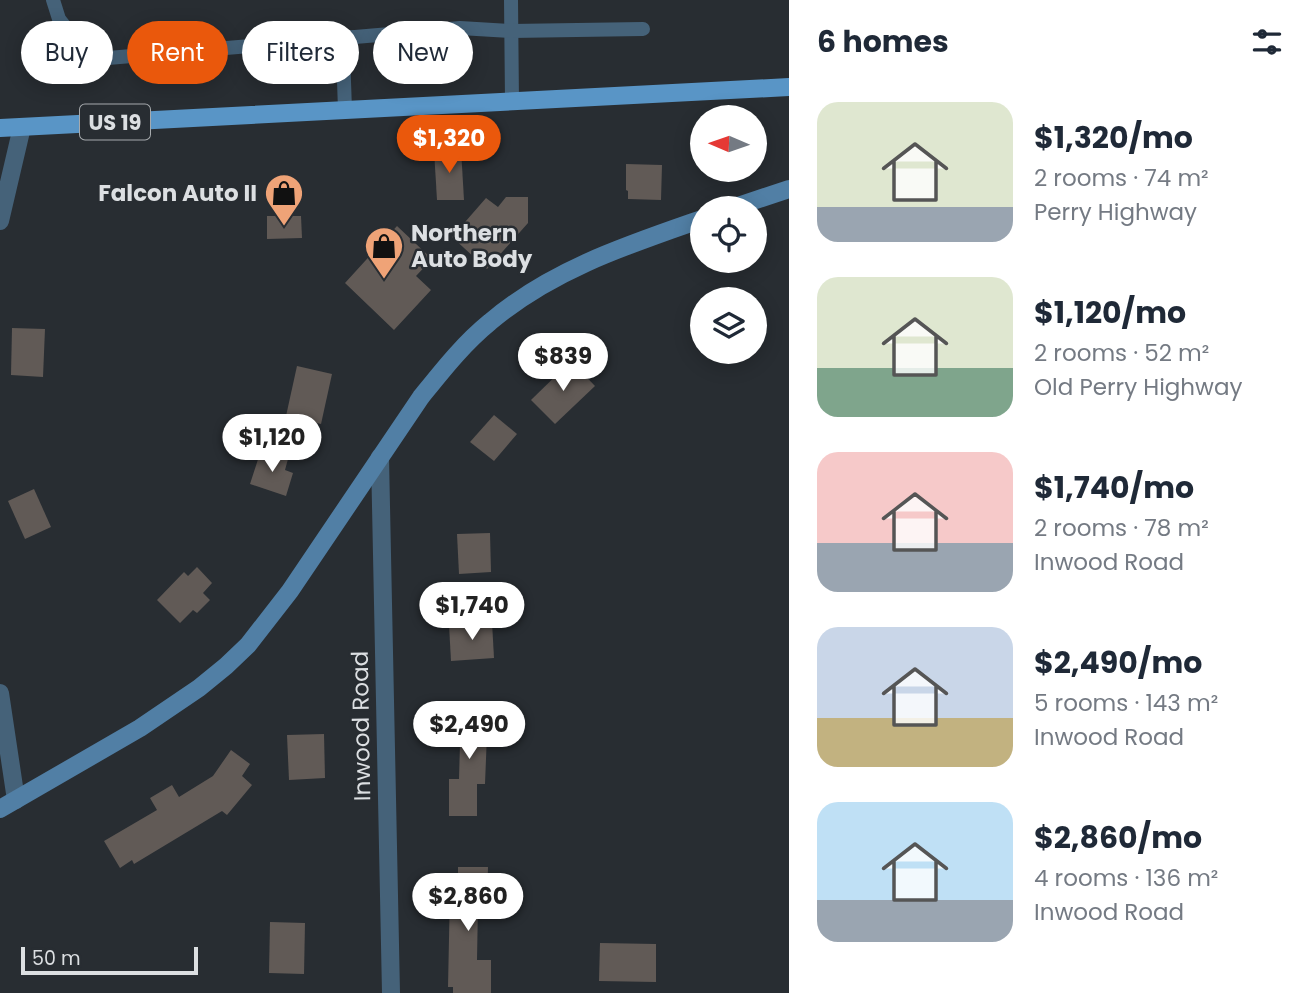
<!DOCTYPE html>
<meta charset="utf-8">
<style>
:root{--surface:#fff;--page:#f6f6f7;--text:#1f2937;--muted:#747a83;--accent:#ea580c}
body{margin:0;font-family:Poppins,sans-serif;background:var(--page);color:var(--text);height:100vh;display:flex;flex-direction:column;font-size:26px;white-space:nowrap}
*{box-sizing:border-box;margin:0}
p{font-size:23px;color:var(--muted)}
.icon{flex:none;width:38px;height:38px;fill:none;stroke:currentColor;stroke-width:2;stroke-linecap:round;stroke-linejoin:round}
.map{position:relative;flex:1;overflow:hidden}
.panel{display:flex;flex-direction:column;background:var(--surface);width:525px}
.panel>*{flex:none}
.banner{position:absolute;left:21px;top:21px;width:662px;height:63px;display:flex;gap:14px}
.needle{width:46px;rotate:272deg}
.fabs{position:absolute;left:690px;top:105px;display:grid;gap:14px}
.fabs a{display:grid;place-items:center;width:77px;height:77px;border-radius:50%;background:var(--surface);box-shadow:0 4px 18px #0003;font-size:35px}
.scale{position:absolute;left:21px;bottom:18px;width:177px;box-sizing:border-box;padding-left:7px;border:4px solid #dcdfe2;border-top:0;font-size:19px;line-height:24px;white-space:nowrap;color:#dcdfe2;-webkit-text-stroke:5px #282d32;paint-order:stroke}
.price{position:absolute;translate:-50% -60px;padding:0 16px;border-radius:24px;background:#fff;color:#222;font-size:23px;line-height:46px;filter:drop-shadow(0 2px 4px #0008)}
.price::after{content:'';position:absolute;left:50%;top:42px;width:21px;height:16px;margin-left:-10px;background:inherit;clip-path:polygon(0 0,100% 0,50% 100%)}
.price.current{background:var(--accent);color:#fff}
ul{padding:0;list-style:none}
li{display:flex;align-items:center;gap:21px;height:175px;padding:0 28px}
li span{display:grid;place-items:center;flex:none;width:196px;height:140px;border-radius:21px;color:#555}
li>.icon{margin-inline-start:auto}
span .icon{width:84px;height:84px;fill:#fffc;stroke-width:1}
li b{font-size:30px}
h2{display:flex;justify-content:space-between;align-items:center;height:84px;padding:0 28px;font-size:30px}
.chip{padding:0 24px;border-radius:32px;background:var(--surface);box-shadow:0 4px 18px #0003;font-size:24px;line-height:63px}
.chip.current{background:var(--accent);color:#fff}
main{display:flex;flex:1;min-height:0}
.map>svg:first-child{display:block}
.building{fill:#615a56}
.lines{fill:none;stroke-linecap:round;stroke-linejoin:round}
.lane{stroke:#456279;stroke-width:14}
.street{stroke:#456279;stroke-width:18}
.secondary{stroke:#517fa5;stroke-width:18}
.primary{stroke:#5995c6;stroke-width:18}
.labels{text-anchor:middle;dominant-baseline:central;stroke-width:5;stroke-linejoin:round;paint-order:stroke}
.shield{fill:#282d32;stroke:#a6aaad;stroke-width:2}
.shield-label{font-size:21px;font-weight:bold;fill:#dcdfe2}
.poi-label{font-size:23px;font-weight:bold;fill:#dcdfe2;stroke:#282d32;text-anchor:end}
.street-label{font-size:23px;fill:#dcdfe2;stroke:#282d32}
</style>
<main>
<div class="map">
<svg width="789" height="993" viewBox="0 0 789 993">
<rect width="100%" height="100%" fill="#282d32"/>
<!-- building -->
<g class="building">
<polygon points="461,149 464,200 437,200 434,150"/>
<polygon points="626,164 662,165 661,200 628,199 628,191 626,190"/>
<polygon points="506,197 528,197 528,223 487,269 452,237 486,198 498,207"/>
<polygon points="267,216 301,216 302,238 267,239"/>
<polygon points="397,226 432,259 416,276 431,290 394,330 345,283"/>
<polygon points="12,328 45,329 43,377 11,375"/>
<polygon points="571,361 595,386 555,424 531,400"/>
<polygon points="297,366 332,374 321,424 286,416"/>
<polygon points="494,415 517,434 494,461 470,442"/>
<polygon points="261,450 288,459 285,470 293,473 286,496 250,484"/>
<polygon points="34,489 51,527 25,539 8,501"/>
<polygon points="490,533 491,572 459,574 457,534"/>
<polygon points="197,567 212,583 203,593 210,600 197,613 193,610 180,623 157,600 184,572 188,576"/>
<polygon points="492,622 494,658 451,661 449,625"/>
<polygon points="488,709 485,784 477,784 477,816 449,816 449,779 459,779 460,743 456,743 455,710"/>
<polygon points="324,734 325,778 289,780 287,735"/>
<polygon points="231,750 250,764 242,776 252,785 227,815 222,811 134,864 132,860 120,868 104,841 157,810 150,798 172,785 179,797 213,776"/>
<polygon points="458,867 488,867 487,905 478,905 477,960 491,960 491,993 453,993 453,987 448,987 450,890 458,891"/>
<polygon points="270,922 305,923 304,974 269,973"/>
<polygon points="600,943 656,944 656,982 599,981"/>
</g>
<g class="lines">
<!-- lane -->
<g class="lane">
<polyline points="53,0 59,19 82,48 108,58 355,37"/>
<polyline points="511,0 512,101"/>
<polyline points="345,110 343,52 355,37 460,28 511,31 643,29"/>
</g>
<!-- street -->
<g class="street">
<polyline points="0,221 22,127"/>
<polyline points="380,457 391,993"/>
<polyline points="0,693 16,800"/>
</g>
<!-- secondary -->
<g class="secondary">
<polyline points="732,208 789,189"/>
<path d="M 0,809 L 140,728 L 199,688 L 226,666 L 248,645 L 290,591 L 421,397 C 442,371 463,344 490,322 C 551,270 627,245 702,219"/>
</g>
<!-- primary -->
<polyline class="primary" points="0,128 789,87"/>
</g>
<!-- icons -->
<defs>
<g id="shop-pin" transform="scale(2.0125)"><path d="M0 17L-7.5 6A9.5 9.5 0 1 1 7.5 6Z" fill="#efa377" stroke="#282d32"/><path d="M-5-2.5h2.3a2.7 3.5 0 0 1 5.4 0H5L5.5 6h-11ZM-1.5-2.5h3a1.5 2.3 0 0 0-3 0Z" fill="#111"/></g>
</defs>
<g fill-rule="evenodd">
<use href="#shop-pin" x="284" y="193"/>
<use href="#shop-pin" x="384" y="246"/>
</g>
<g class="labels">
<!-- shield labels -->
<rect class="shield" x="80" y="104.5" width="70" height="35" rx="5"/>
<g class="shield-label">
<text x="115" y="122">US 19</text>
</g>
<!-- poi labels -->
<g class="poi-label">
<text x="257" y="193">Falcon Auto II</text>
<text x="411" y="233" text-anchor="start">Northern<tspan x="411" dy="26">Auto Body</tspan></text>
</g>
<!-- street labels -->
<g class="street-label">
<text transform="translate(361 726) rotate(-91)">Inwood Road</text>
</g>
</g>
</svg>
<div class="fabs">
<a><svg class="needle" viewBox="-14 -14 28 28"><path d="M0-13l5 13h-10z" fill="#e53935"/><path d="M0 13l5-13h-10z" fill="#747a83"/></svg></a>
<a><svg class="icon" aria-label="locate" viewBox="0 0 24 24"><circle cx="12" cy="12" r="6"/><path d="M12 2v4M12 18v4M2 12h4M18 12h4"/></svg></a>
<a><svg class="icon" aria-label="layers" viewBox="0 0 24 24"><path d="M12 4l9 5-9 5-9-5zM3 14l9 5 9-5"/></svg></a>
</div>
<div class="scale">50 m</div>
<b class="price current" style="left:449px;top:175px">$1,320</b>
<b class="price" style="left:563px;top:393px">$839</b>
<b class="price" style="left:272px;top:474px">$1,120</b>
<b class="price" style="left:472px;top:642px">$1,740</b>
<b class="price" style="left:469px;top:761px">$2,490</b>
<b class="price" style="left:468px;top:933px">$2,860</b>
<div class="banner">
<a class="chip">Buy</a>
<a class="chip current">Rent</a>
<a class="chip">Filters</a>
<a class="chip">New</a>
</div>
</div>
<section class="panel">
<h2>6 homes<svg class="icon" aria-label="filters" viewBox="0 0 24 24"><path d="M4 7h16M4 17h16"/><circle cx="9" cy="7" r="2"/><circle cx="15" cy="17" r="2"/></svg></h2>
<ul>
<li><span style="background:linear-gradient(#dfe7d0 75%,#9aa5b1 0)"><svg class="icon" aria-label="home" viewBox="0 0 24 24"><path d="M3 11l9-7 9 7M6 9v11h12V9"/></svg></span><div><b>$1,320/mo</b><p>2 rooms · 74 m²</p><p>Perry Highway</p></div></li>
<li><span style="background:linear-gradient(#dfe7d0 65%,#7fa58c 0)"><svg class="icon" aria-label="home" viewBox="0 0 24 24"><path d="M3 11l9-7 9 7M6 9v11h12V9"/></svg></span><div><b>$1,120/mo</b><p>2 rooms · 52 m²</p><p>Old Perry Highway</p></div></li>
<li><span style="background:linear-gradient(#f6c9c9 65%,#9aa5b1 0)"><svg class="icon" aria-label="home" viewBox="0 0 24 24"><path d="M3 11l9-7 9 7M6 9v11h12V9"/></svg></span><div><b>$1,740/mo</b><p>2 rooms · 78 m²</p><p>Inwood Road</p></div></li>
<li><span style="background:linear-gradient(#c9d6e8 65%,#c2b280 0)"><svg class="icon" aria-label="home" viewBox="0 0 24 24"><path d="M3 11l9-7 9 7M6 9v11h12V9"/></svg></span><div><b>$2,490/mo</b><p>5 rooms · 143 m²</p><p>Inwood Road</p></div></li>
<li><span style="background:linear-gradient(#bfe0f5 70%,#9aa5b1 0)"><svg class="icon" aria-label="home" viewBox="0 0 24 24"><path d="M3 11l9-7 9 7M6 9v11h12V9"/></svg></span><div><b>$2,860/mo</b><p>4 rooms · 136 m²</p><p>Inwood Road</p></div></li>
</ul>
</section>
</main>
